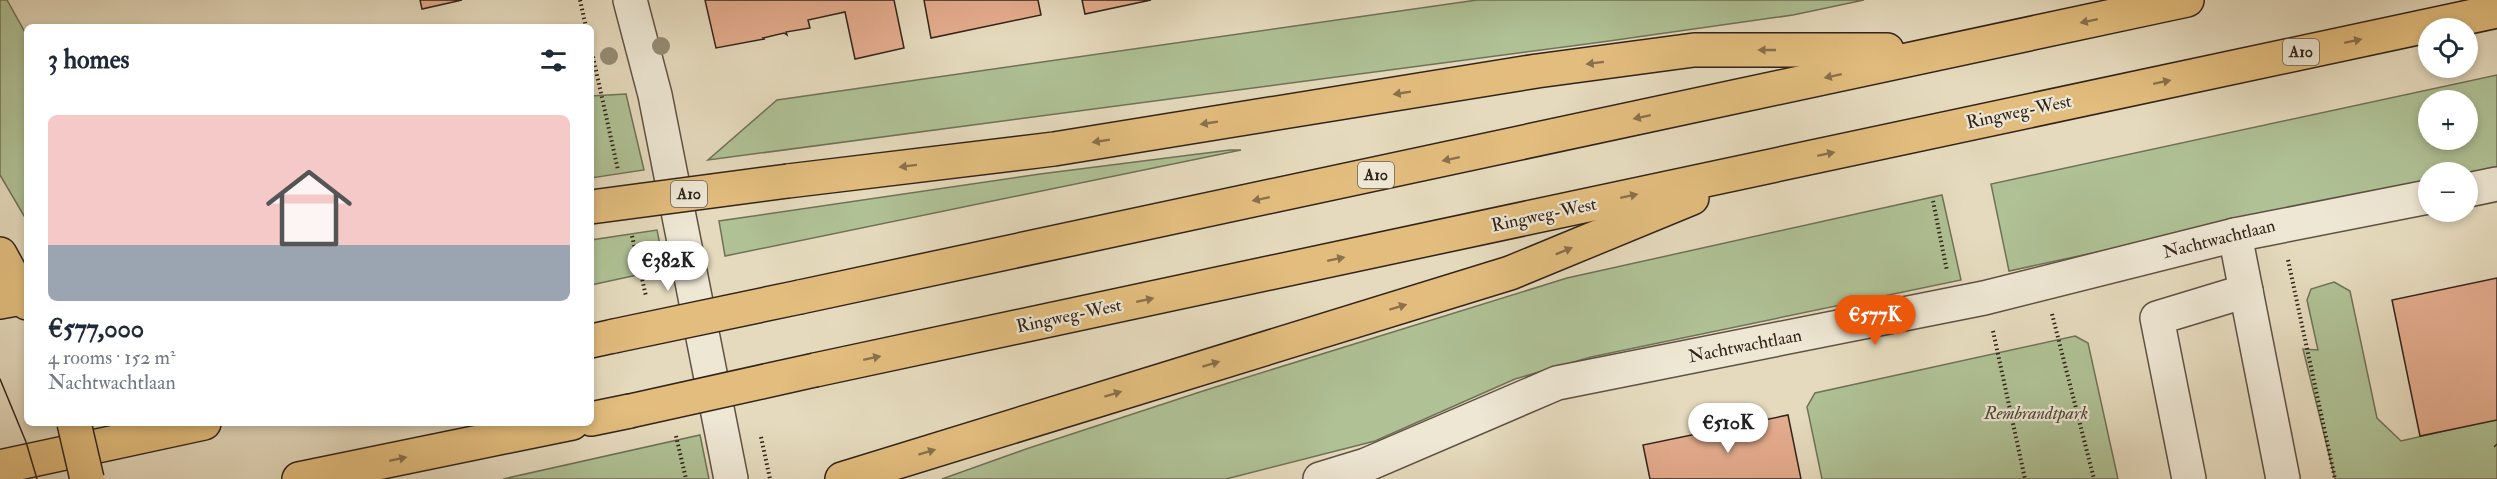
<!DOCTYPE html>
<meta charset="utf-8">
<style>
:root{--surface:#fff;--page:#f6f6f7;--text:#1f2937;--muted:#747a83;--accent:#ea580c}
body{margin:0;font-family:"IM FELL Double Pica",serif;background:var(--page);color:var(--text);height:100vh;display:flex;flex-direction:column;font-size:22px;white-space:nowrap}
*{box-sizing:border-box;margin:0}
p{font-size:20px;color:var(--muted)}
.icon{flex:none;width:33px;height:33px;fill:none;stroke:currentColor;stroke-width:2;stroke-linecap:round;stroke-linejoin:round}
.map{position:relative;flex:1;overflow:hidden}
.panel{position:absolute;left:24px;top:24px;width:570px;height:402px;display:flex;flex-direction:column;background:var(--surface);border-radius:9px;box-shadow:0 3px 9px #0003}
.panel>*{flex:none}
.controls{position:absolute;left:2418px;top:18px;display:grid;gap:12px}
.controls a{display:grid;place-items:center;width:60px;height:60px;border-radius:50%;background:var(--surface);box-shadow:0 3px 9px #0003;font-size:30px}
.price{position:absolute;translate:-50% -51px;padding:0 14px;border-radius:21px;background:#fff;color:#222;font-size:20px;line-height:39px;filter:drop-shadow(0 2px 3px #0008)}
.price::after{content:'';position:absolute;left:50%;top:36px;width:18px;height:14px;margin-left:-9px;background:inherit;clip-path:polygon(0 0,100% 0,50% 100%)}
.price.on{background:var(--accent);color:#fff}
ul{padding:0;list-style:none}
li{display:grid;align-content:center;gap:12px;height:318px;padding:0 24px}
li span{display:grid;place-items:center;height:186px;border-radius:9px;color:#555}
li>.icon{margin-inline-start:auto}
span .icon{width:108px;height:108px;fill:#fffc;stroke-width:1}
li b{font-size:26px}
h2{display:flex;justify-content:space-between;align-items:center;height:72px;padding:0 24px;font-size:26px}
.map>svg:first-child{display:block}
.green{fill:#afc195;stroke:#707258;stroke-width:1.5;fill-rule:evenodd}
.building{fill:#e4ac8e;stroke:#32231a;stroke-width:1.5}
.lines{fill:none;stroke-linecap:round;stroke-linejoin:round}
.minor-casing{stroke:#5f5143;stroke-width:36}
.major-casing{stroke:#32231a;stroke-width:36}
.highway-casing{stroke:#32231a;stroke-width:36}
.path{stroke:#32231a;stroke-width:4;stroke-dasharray:1.5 3;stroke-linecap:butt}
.minor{stroke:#eee7d4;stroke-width:33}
.major{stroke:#e2bd7e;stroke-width:33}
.highway{stroke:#e2bd7e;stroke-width:33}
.tram{stroke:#32231a;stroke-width:1.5}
.major-bridge-casing{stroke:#32231a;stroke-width:36;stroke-linecap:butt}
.highway-bridge-casing{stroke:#32231a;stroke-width:36;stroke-linecap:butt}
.major-bridge{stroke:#e2bd7e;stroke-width:33}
.highway-bridge{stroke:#e2bd7e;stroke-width:33}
.tree{fill:#948b74}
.oneway{fill:#8a704c}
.labels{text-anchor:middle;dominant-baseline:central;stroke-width:4.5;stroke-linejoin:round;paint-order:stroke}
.shield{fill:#eee7d4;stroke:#6a5e52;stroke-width:1.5}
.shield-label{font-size:16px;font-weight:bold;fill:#32231a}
.street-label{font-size:18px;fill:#32231a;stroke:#eee7d4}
.park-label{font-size:18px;font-style:italic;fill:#514a39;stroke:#eee7d4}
</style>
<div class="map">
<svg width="2497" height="479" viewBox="0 0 2497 479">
<rect width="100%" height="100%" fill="#e5dabd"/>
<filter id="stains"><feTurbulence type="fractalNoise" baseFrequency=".00333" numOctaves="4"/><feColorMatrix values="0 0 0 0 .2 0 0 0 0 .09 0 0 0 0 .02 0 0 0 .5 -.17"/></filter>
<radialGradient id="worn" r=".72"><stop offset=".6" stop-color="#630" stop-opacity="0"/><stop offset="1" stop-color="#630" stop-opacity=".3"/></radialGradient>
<!-- green -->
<g class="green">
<polygon points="0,0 7,0 27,36 27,221 0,175"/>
<polygon points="1864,0 1793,15 1602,42 708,160 777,100 1477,0"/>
<path d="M 2497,75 L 2497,167 L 2468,173 L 2428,172 L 2428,181 L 2009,271 L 1991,184 ZM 2428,100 L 2468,100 L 2468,140 L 2428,140 Z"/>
<polygon points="626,94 644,170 591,178 591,96"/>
<polygon points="1230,150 1241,150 725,256 719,221 1040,174"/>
<polygon points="1942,195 1961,280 1591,357 1515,379 1375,441 1226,479 942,479 1029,448 1206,390 1567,278"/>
<polygon points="657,230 665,269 591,285 591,240"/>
<polygon points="2334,282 2350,291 2377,418 2401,441 2497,419 2497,479 2335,479 2303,349 2318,350 2307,300 2311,289"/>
<polygon points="2075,336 2088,343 2118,479 1822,479 1807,407 1815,393"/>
<polygon points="700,435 709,479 503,479"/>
</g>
<!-- building -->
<g class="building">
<polygon points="420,0 462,0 422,9"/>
<polygon points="705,0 894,0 904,48 855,59 845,12 808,20 810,28 786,32 787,35 784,33 763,38 764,39 716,48"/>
<polygon points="924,0 1038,0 1041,15 931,38"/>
<polygon points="1082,0 1151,0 1085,14"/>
<polygon points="2497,278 2497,420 2420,436 2392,300"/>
<polygon points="1788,415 1801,479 1650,479 1643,445"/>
</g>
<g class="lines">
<!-- minor casing -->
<g class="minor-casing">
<g id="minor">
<polyline points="630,0 655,95 731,479"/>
<polyline points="2468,190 2497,184"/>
<polyline points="2235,235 2283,479"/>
<polyline points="1320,479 1366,465 1557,383 1984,298 2235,235 2428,197"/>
<polyline points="2189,479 2157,318 2246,291"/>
</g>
</g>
<!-- major casing -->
<g class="major-casing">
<polyline id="major" points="0,254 27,303"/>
</g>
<!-- highway casing -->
<g class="highway-casing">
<g id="highway">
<polyline points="788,181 1054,149 1537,71 1694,50 1887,50"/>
<polyline points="800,297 2187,0"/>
<polyline points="0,302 27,297"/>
<polyline points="591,341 614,336"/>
<polyline points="815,370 2497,11"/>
<polyline points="591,419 630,411"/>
<polyline points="0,467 204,423"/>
<polyline points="299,479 572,423"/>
<polyline points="842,479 1510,273 1692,198"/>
</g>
</g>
<!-- path -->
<g class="path">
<polyline points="580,0 586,27"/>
<polyline points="591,48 618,170"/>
<polyline points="1933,201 1947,271"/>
<polyline points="632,236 646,296"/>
<polyline points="2288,260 2335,479"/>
<polyline points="2052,314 2094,479"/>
<polyline points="1993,331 2025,479"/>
<polyline points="676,436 686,479"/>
<polyline points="761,437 770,479"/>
<polyline points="2495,445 2497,447"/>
</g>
<!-- minor -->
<use href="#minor" class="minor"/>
<!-- major -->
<use href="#major" class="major"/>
<!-- highway -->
<use href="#highway" class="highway"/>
<!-- tram -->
<polyline class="tram" points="0,379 26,442 37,479"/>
<!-- major-bridge casing -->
<g class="major-bridge-casing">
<polyline id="major-bridge" points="74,423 87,479"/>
</g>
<!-- highway-bridge casing -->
<g class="highway-bridge-casing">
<g id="highway-bridge">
<polyline points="591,207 788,181"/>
<polyline points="614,336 800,297"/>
<polyline points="630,411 815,370"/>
</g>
</g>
<!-- major-bridge -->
<use href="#major-bridge" class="major-bridge"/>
<!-- highway-bridge -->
<use href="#highway-bridge" class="highway-bridge"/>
</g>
<!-- trees -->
<g class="tree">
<circle cx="661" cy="46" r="9"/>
<circle cx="609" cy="56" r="9"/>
</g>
<!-- one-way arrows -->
<defs><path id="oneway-solid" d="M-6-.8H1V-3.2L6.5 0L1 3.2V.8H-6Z" transform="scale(1.5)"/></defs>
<g class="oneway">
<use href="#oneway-solid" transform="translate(2089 21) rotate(168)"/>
<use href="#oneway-solid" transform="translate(2353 41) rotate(-12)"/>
<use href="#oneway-solid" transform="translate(1767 50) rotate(-180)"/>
<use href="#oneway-solid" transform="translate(1595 63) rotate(173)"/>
<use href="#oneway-solid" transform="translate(1833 76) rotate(168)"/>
<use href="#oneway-solid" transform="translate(2162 82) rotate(-12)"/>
<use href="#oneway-solid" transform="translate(1402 93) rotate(171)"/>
<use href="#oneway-solid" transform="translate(1642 117) rotate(168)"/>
<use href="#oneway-solid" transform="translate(1209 123) rotate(171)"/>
<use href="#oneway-solid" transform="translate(1101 141) rotate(171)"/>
<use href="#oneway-solid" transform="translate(1826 154) rotate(-12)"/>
<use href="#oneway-solid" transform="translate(1451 159) rotate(168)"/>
<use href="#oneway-solid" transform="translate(908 166) rotate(173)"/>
<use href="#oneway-solid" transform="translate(1629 196) rotate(-12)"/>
<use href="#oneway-solid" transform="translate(1261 199) rotate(168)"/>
<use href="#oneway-solid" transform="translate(1564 251) rotate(-22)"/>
<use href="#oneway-solid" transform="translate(1336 259) rotate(-12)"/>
<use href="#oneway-solid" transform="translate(1145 300) rotate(-12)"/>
<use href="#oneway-solid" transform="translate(1398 307) rotate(-17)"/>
<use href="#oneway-solid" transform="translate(872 358) rotate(-12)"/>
<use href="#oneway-solid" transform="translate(1211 364) rotate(-17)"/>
<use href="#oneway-solid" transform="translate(1113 394) rotate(-17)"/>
<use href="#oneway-solid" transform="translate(927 452) rotate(-17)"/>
<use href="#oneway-solid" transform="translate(398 459) rotate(-12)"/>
</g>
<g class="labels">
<!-- shield labels -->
<g class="shield">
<rect x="2283" y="39" width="36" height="26" rx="4.5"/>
<rect x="1358" y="162" width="36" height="26" rx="4.5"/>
<rect x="671" y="181" width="36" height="26" rx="4.5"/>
</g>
<g class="shield-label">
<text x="2301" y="52">A10</text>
<text x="1376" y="175">A10</text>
<text x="689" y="194">A10</text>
</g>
<!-- street labels -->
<g class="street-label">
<text transform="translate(2019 112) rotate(-12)">Ringweg-West</text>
<text transform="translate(1544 215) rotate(-12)">Ringweg-West</text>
<text transform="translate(2219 239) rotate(-14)">Nachtwachtlaan</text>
<text transform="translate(1069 316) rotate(-12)">Ringweg-West</text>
<text transform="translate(1745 346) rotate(-11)">Nachtwachtlaan</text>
</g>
<!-- park labels -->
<g class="park-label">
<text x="2036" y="413">Rembrandtpark</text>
</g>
</g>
<rect width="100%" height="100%" filter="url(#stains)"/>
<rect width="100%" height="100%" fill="url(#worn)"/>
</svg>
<div class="controls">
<a><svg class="icon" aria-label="locate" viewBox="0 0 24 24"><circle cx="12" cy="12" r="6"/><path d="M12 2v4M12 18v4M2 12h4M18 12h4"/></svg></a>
<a>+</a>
<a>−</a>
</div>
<b class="price" style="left:668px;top:292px">€382K</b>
<b class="price on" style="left:1875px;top:346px">€577K</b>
<b class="price" style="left:1728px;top:454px">€510K</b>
<section class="panel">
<h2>3 homes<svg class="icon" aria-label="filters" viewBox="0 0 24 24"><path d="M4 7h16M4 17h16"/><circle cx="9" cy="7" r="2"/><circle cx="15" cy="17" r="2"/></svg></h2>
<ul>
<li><span style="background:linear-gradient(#f6c9c9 70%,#9aa5b1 0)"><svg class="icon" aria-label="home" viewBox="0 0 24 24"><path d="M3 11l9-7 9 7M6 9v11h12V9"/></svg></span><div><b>€577,000</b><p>4 rooms · 152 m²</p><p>Nachtwachtlaan</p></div></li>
</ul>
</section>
</div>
